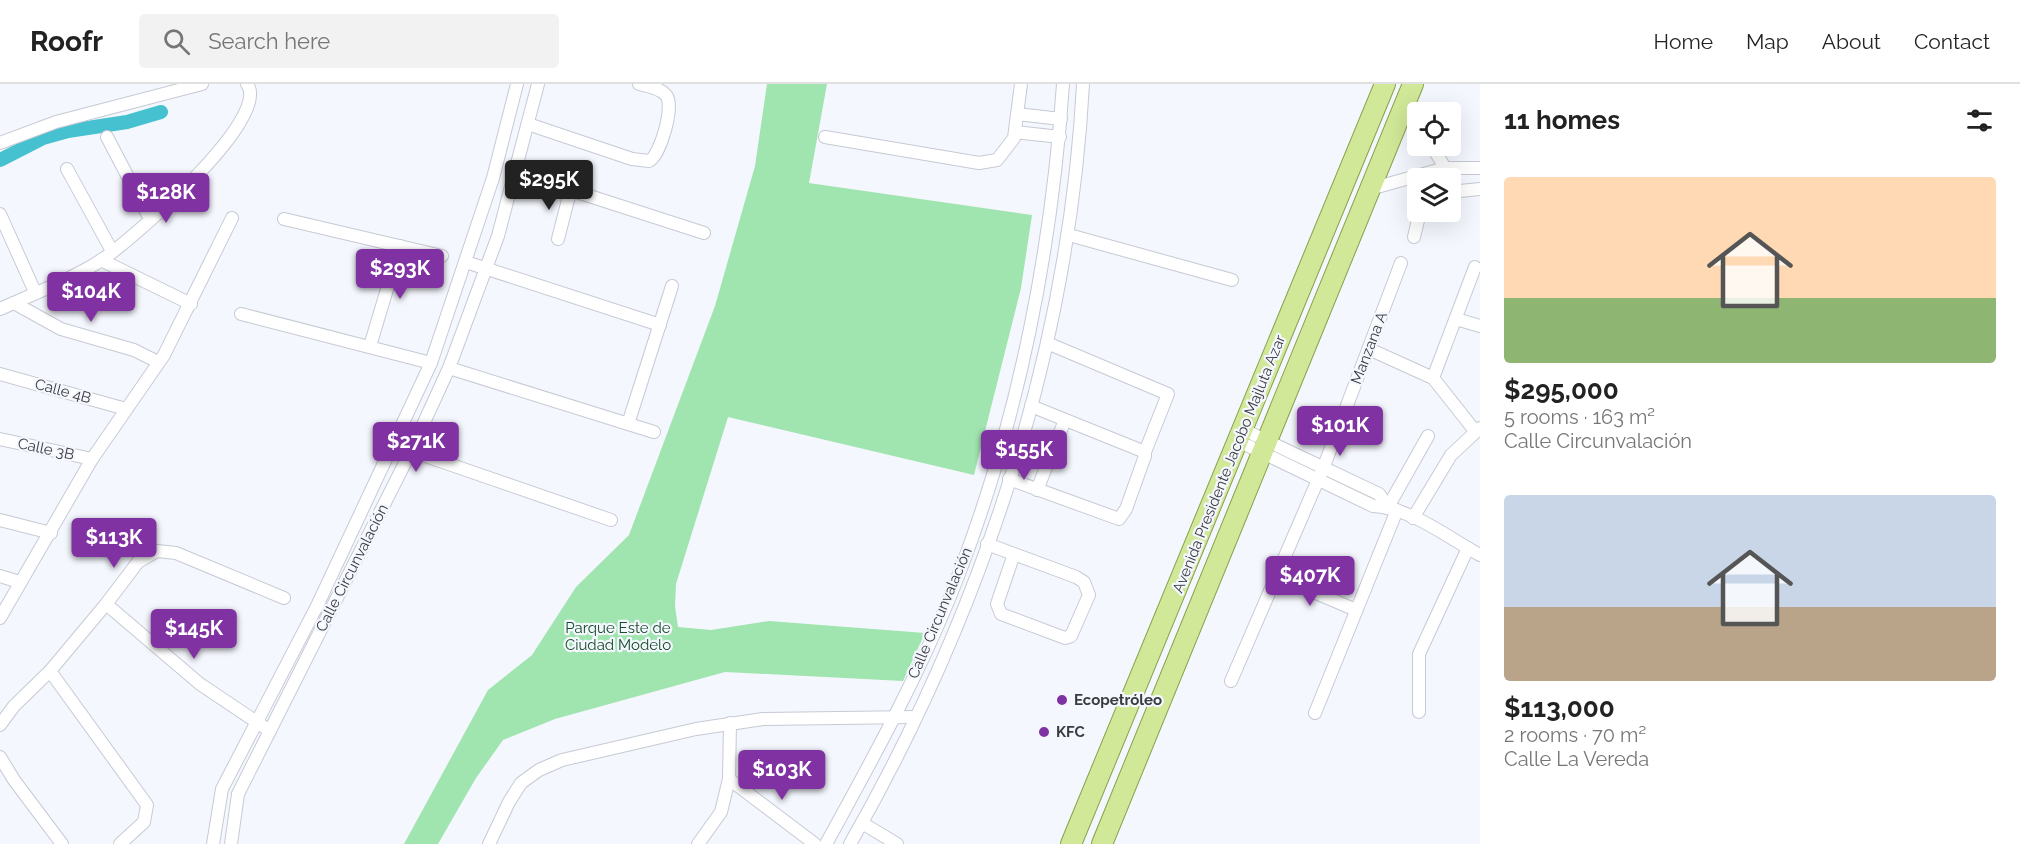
<!DOCTYPE html>
<meta charset="utf-8">
<style>
:root{--surface:#fff;--page:#f2f2f2;--text:#222;--muted:#767676;--line:#e0e0e0;--accent:#8132a2}
body{margin:0;font-family:Raleway,sans-serif;background:var(--page);color:var(--text);height:100vh;display:flex;flex-direction:column;font-size:22px;white-space:nowrap}
*{box-sizing:border-box;margin:0}
p{font-size:20px;color:var(--muted)}
.icon{flex:none;width:33px;height:33px;fill:none;stroke:currentColor;stroke-width:2;stroke-linecap:round;stroke-linejoin:round}
.map{position:relative;flex:1;overflow:hidden}
.panel{display:flex;flex-direction:column;background:var(--surface);width:540px}
.panel>*{flex:none}
.controls{position:absolute;left:1407px;top:18px;display:grid;gap:12px}
.controls a{display:grid;place-items:center;width:54px;height:54px;border-radius:6px;background:var(--surface);box-shadow:0 6px 24px #0002;font-size:30px}
.price{position:absolute;translate:-50% -51px;padding:0 14px;border-radius:6px;background:var(--accent);color:#fff;font-size:20px;line-height:39px;filter:drop-shadow(0 2px 3px #0008)}
.price::after{content:'';position:absolute;left:50%;top:36px;width:18px;height:14px;margin-left:-9px;background:inherit;clip-path:polygon(0 0,100% 0,50% 100%)}
.price.selected{background:#222;color:#fff}
ul{padding:0;list-style:none}
li{display:grid;align-content:center;gap:12px;height:318px;padding:0 24px}
li span{display:grid;place-items:center;height:186px;border-radius:6px;color:#555}
li>.icon{margin-inline-start:auto}
span .icon{width:108px;height:108px;fill:#fffc;stroke-width:1}
li b{font-size:26px}
h2{display:flex;justify-content:space-between;align-items:center;height:72px;padding:0 24px;font-size:26px}
header{display:flex;align-items:center;gap:36px;box-sizing:border-box;height:84px;padding:0 30px;background:var(--surface);border-bottom:2px solid var(--line)}
header strong{font-size:28px}
nav{display:flex;gap:33px;margin-inline-start:auto;font-size:21px}
.search{width:420px;height:54px;background:var(--page);display:flex;align-items:center;gap:15px;box-sizing:border-box;padding:0 21px;border-radius:6px;color:var(--muted);font-size:22px}
main{display:flex;flex:1;min-height:0}
.map>svg:first-child{display:block}
.green{fill:#a0e4af}
.lines{fill:none;stroke-linecap:round;stroke-linejoin:round}
.canal{stroke:#45c1cf;stroke-width:14}
.minor-casing{stroke:#c6cad4;stroke-width:14}
.primary-casing{stroke:#87a14c;stroke-width:22}
.minor{stroke:#fff;stroke-width:12}
.primary{stroke:#d0e897;stroke-width:20}
.poi-dot{fill:#8132a2;stroke:#f5f7fe;stroke-width:2}
.labels{text-anchor:middle;dominant-baseline:central;stroke-width:4.5;stroke-linejoin:round;paint-order:stroke}
.street-label{font-size:15px;fill:#3a3c40;stroke:#f5f7fe}
.park-label{font-size:15px;fill:#174c28;stroke:#f5f7fe}
.poi-label{font-size:15px;font-weight:bold;fill:#3a3c40;stroke:#f5f7fe;text-anchor:start}
</style>
<header>
<strong>Roofr</strong>
<div class="search"><svg class="icon" aria-label="search" viewBox="0 0 24 24"><circle cx="10" cy="10" r="6"/><path d="M15 15l6 6"/></svg>Search here</div>
<nav><a>Home</a><a>Map</a><a>About</a><a>Contact</a></nav>
</header>
<main>
<div class="map">
<svg width="1480" height="760" viewBox="0 0 1480 760">
<rect width="100%" height="100%" fill="#f5f7fe"/>
<!-- green -->
<polygon class="green" points="767,0 827,0 809,99 1032,131 1021,204 974,391 728,333 676,500 675,522 678,543 711,546 769,537 925,549 903,597 725,588 555,635 503,656 476,694 438,760 404,760 488,606 532,571 576,503 629,451 715,222 755,82"/>
<g class="lines">
<!-- canal -->
<polyline class="canal" points="0,76 43,54 68,47 127,38 161,28"/>
<!-- minor casing -->
<g class="minor-casing">
<g id="minor">
<polyline points="1406,18 1418,37"/>
<polyline points="1017,30 1061,35"/>
<path d="M 528,40 L 632,75 L 649,77 C 660,72 675,22 666,11 C 660,4 648,2 639,0"/>
<polyline points="1015,48 1060,53"/>
<polyline points="107,53 150,135"/>
<polyline points="825,53 979,79 997,76 1014,54 1021,0"/>
<polyline points="0,59 56,38 202,0"/>
<polyline points="1432,62 1445,84"/>
<polyline points="67,85 112,167"/>
<polyline points="515,88 704,149"/>
<polyline points="1370,105 1445,84 1480,84"/>
<polyline points="1450,108 1480,105"/>
<polyline points="0,130 35,208"/>
<polyline points="284,135 442,172"/>
<polyline points="1069,151 1232,196"/>
<polyline points="1414,153 1420,128"/>
<polyline points="558,155 570,108"/>
<polyline points="101,176 191,220"/>
<polyline points="466,178 660,241"/>
<polyline points="14,219 61,245 134,266 158,278"/>
<path d="M 0,225 C 29,212 77,193 103,175 C 132,155 273,34 247,0"/>
<polyline points="241,230 431,279"/>
<polyline points="1456,235 1480,242"/>
<polyline points="1047,259 1168,310 1145,368"/>
<polyline points="370,262 400,162"/>
<polyline points="1369,265 1433,294 1475,347"/>
<polyline points="449,284 654,348"/>
<polyline points="0,290 126,325"/>
<polyline points="1433,294 1475,183"/>
<polyline points="628,340 672,202"/>
<polyline points="1242,345 1379,410 1388,423"/>
<polyline points="0,355 92,375"/>
<path d="M 1236,356 L 1373,422 C 1411,424 1447,453 1480,471"/>
<polyline points="411,367 611,436"/>
<polyline points="1009,395 1119,435 1126,425 1145,372 1145,368 1031,322"/>
<polyline points="1037,406 1065,336"/>
<polyline points="1388,423 1428,352"/>
<polyline points="1413,434 1451,371 1480,344"/>
<polyline points="0,436 51,449"/>
<polyline points="987,460 1076,493 1084,498 1089,511 1071,552 1065,554 1001,530 997,520 1014,470"/>
<polyline points="0,492 19,498"/>
<polyline points="1276,492 1356,526"/>
<polyline points="106,520 200,600 270,647"/>
<polyline points="0,534 92,375 164,271 232,134"/>
<polyline points="50,587 147,721 144,738 120,760"/>
<polyline points="1231,597 1324,382 1401,179"/>
<polyline points="1419,628 1419,570 1468,464"/>
<polyline points="1315,629 1397,426"/>
<polyline points="0,641 14,622 50,587 106,520 138,478 157,467 176,469 284,514"/>
<polyline points="0,673 14,696 62,760"/>
<polyline points="729,695 815,760"/>
<polyline points="862,739 897,760"/>
<polyline points="213,760 222,705 317,522 431,279 493,94 517,0"/>
<polyline points="231,760 238,710 411,367 449,284 498,152 538,0"/>
<polyline points="489,760 509,718 521,699 539,686 562,676 696,645 763,635 916,633"/>
<polyline points="698,760 721,728 729,695 730,639"/>
<path d="M 826,760 C 875,671 924,582 960,487 C 1019,333 1052,164 1063,0"/>
<path d="M 850,760 C 982,529 1069,266 1083,0"/>
</g>
</g>
<!-- primary casing -->
<g class="primary-casing">
<g id="primary">
<polyline points="1071,760 1385,0"/>
<polyline points="1102,760 1413,0"/>
</g>
</g>
<!-- minor -->
<use href="#minor" class="minor"/>
<!-- primary -->
<use href="#primary" class="primary"/>
</g>
<!-- markers -->
<g class="poi-dot">
<circle cx="1062" cy="616" r="6"/>
<circle cx="1044" cy="648" r="6"/>
</g>
<g class="labels">
<!-- street labels -->
<g class="street-label">
<text transform="translate(1369 264) rotate(-69)">Manzana A</text>
<text transform="translate(63 307) rotate(15)">Calle 4B</text>
<text transform="translate(46 365) rotate(12)">Calle 3B</text>
<text transform="translate(1229 380) rotate(-68)">Avenida Presidente Jacobo Majluta Azar</text>
<text transform="translate(352 484) rotate(-63)">Calle Circunvalación</text>
<text transform="translate(940 529) rotate(-67)">Calle Circunvalación</text>
</g>
<!-- park labels -->
<g class="park-label">
<text x="618" y="544">Parque Este de<tspan x="618" dy="17">Ciudad Modelo</tspan></text>
</g>
<!-- poi labels -->
<g class="poi-label">
<text x="1074" y="616">Ecopetróleo</text>
<text x="1056" y="648">KFC</text>
</g>
</g>
</svg>
<div class="controls">
<a><svg class="icon" aria-label="locate" viewBox="0 0 24 24"><circle cx="12" cy="12" r="6"/><path d="M12 2v4M12 18v4M2 12h4M18 12h4"/></svg></a>
<a><svg class="icon" aria-label="layers" viewBox="0 0 24 24"><path d="M12 4l9 5-9 5-9-5zM3 14l9 5 9-5"/></svg></a>
</div>
<b class="price selected" style="left:549px;top:127px">$295K</b>
<b class="price" style="left:166px;top:140px">$128K</b>
<b class="price" style="left:400px;top:216px">$293K</b>
<b class="price" style="left:91px;top:239px">$104K</b>
<b class="price" style="left:1340px;top:373px">$101K</b>
<b class="price" style="left:416px;top:389px">$271K</b>
<b class="price" style="left:1024px;top:397px">$155K</b>
<b class="price" style="left:114px;top:485px">$113K</b>
<b class="price" style="left:1310px;top:523px">$407K</b>
<b class="price" style="left:194px;top:576px">$145K</b>
<b class="price" style="left:782px;top:717px">$103K</b>
</div>
<section class="panel">
<h2>11 homes<svg class="icon" aria-label="filters" viewBox="0 0 24 24"><path d="M4 7h16M4 17h16"/><circle cx="9" cy="7" r="2"/><circle cx="15" cy="17" r="2"/></svg></h2>
<ul>
<li><span style="background:linear-gradient(#ffd9b3 65%,#8fb573 0)"><svg class="icon" aria-label="home" viewBox="0 0 24 24"><path d="M3 11l9-7 9 7M6 9v11h12V9"/></svg></span><div><b>$295,000</b><p>5 rooms · 163 m²</p><p>Calle Circunvalación</p></div></li>
<li><span style="background:linear-gradient(#c9d6e8 60%,#b9a48a 0)"><svg class="icon" aria-label="home" viewBox="0 0 24 24"><path d="M3 11l9-7 9 7M6 9v11h12V9"/></svg></span><div><b>$113,000</b><p>2 rooms · 70 m²</p><p>Calle La Vereda</p></div></li>
</ul>
</section>
</main>
